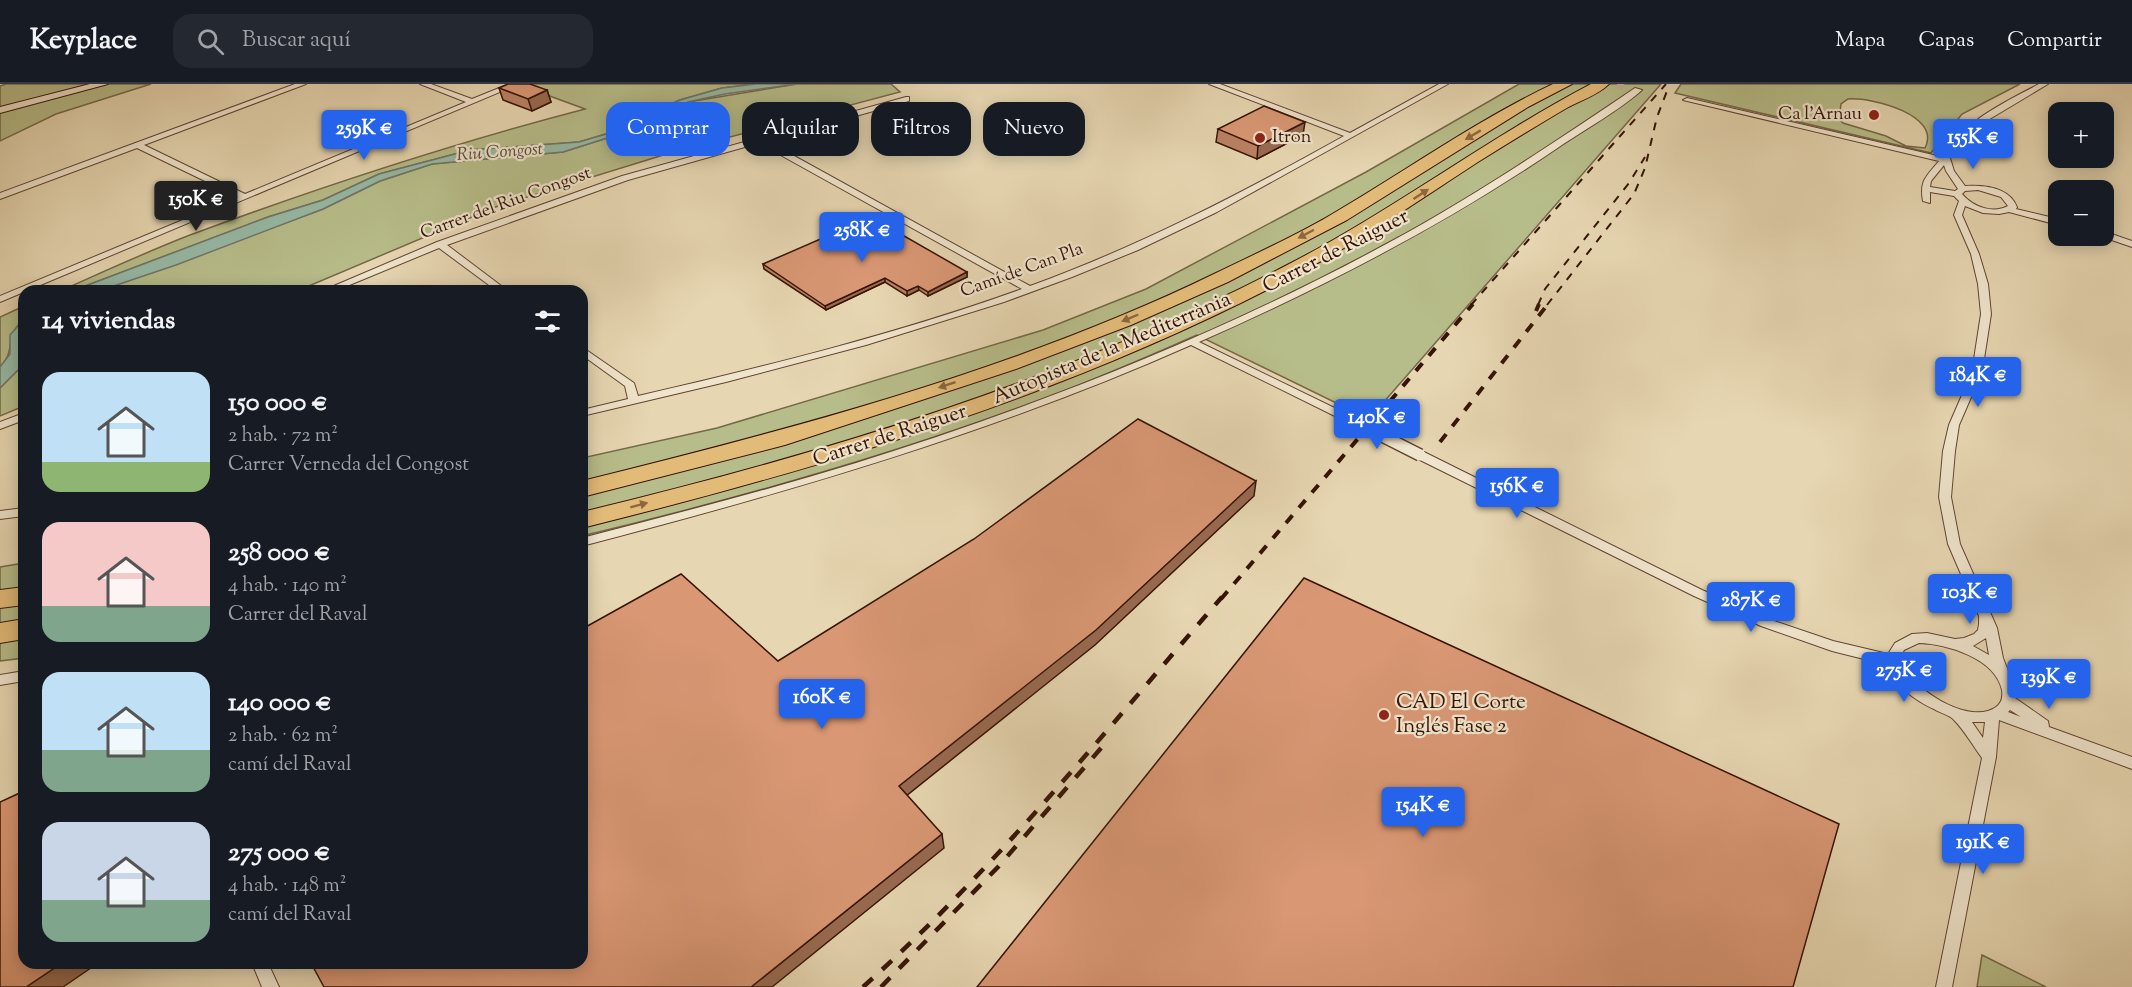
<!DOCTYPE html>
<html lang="es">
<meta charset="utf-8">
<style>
:root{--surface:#171b24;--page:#242831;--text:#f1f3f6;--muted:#9ea1a6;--line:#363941;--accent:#2563eb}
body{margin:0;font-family:"Sorts Mill Goudy",serif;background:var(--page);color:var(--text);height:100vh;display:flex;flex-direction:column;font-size:22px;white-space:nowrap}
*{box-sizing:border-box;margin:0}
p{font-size:20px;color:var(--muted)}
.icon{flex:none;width:33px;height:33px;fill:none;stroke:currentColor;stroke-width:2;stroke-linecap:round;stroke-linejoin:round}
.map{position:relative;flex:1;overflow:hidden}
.side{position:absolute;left:18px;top:201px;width:570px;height:684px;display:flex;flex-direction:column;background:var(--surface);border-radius:18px;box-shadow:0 3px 15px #0003}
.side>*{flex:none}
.top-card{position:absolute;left:606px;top:18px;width:570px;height:54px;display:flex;gap:12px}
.controls{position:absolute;left:2048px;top:18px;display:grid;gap:12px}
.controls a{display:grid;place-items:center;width:66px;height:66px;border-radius:12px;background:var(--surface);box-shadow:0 3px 15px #0003;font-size:30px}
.price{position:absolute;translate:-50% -51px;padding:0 14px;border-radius:6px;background:var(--accent);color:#fff;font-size:20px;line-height:39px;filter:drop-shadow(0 2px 3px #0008)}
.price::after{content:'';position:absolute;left:50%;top:36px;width:18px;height:14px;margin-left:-9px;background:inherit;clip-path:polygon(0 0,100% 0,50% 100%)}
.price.current{background:#222;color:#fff}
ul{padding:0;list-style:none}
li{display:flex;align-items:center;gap:18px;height:150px;padding:0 24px}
li span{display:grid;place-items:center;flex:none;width:168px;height:120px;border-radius:18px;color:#555}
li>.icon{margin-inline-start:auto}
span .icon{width:72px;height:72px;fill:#fffc;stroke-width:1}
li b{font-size:26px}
h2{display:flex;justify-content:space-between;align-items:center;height:72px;padding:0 24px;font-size:26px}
.pill{padding:0 21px;border-radius:18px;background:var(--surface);box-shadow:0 3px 15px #0003;font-size:21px;line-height:54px}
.pill.current{background:var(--accent);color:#fff}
header{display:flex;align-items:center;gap:36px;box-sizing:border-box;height:84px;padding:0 30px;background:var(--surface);border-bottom:2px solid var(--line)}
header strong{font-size:28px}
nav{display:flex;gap:33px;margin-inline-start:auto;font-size:21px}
.search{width:420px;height:54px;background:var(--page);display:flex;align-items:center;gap:15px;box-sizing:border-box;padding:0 21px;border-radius:18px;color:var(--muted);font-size:22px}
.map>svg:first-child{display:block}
.green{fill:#b7bd8a;stroke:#766848;stroke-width:1.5;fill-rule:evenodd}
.water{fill:#97baa7;stroke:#707767;stroke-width:1.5}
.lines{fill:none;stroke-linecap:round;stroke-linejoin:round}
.street-tunnel{stroke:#c3af8f;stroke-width:8;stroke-dasharray:8 4.5;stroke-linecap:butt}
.street-casing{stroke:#624431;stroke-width:2}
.secondary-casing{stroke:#361306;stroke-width:2}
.highway-casing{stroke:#361306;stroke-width:2}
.street{fill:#efe4cc;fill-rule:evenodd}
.secondary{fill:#efe4cc;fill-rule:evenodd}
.highway{fill:#e3bb78;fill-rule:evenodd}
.rail-far2{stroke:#361306;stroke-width:2;stroke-dasharray:8 8;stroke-linecap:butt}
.rail-far1{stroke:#361306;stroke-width:4;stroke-dasharray:10 10;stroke-linecap:butt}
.rail{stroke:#361306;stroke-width:4.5;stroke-dasharray:13 13;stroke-linecap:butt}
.street-bridge-casing{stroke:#624431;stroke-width:14;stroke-linecap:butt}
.street-bridge{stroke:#efe4cc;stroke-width:11}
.wall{fill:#bb8264;stroke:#361306;stroke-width:1.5}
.shaded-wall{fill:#986a51;stroke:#361306;stroke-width:1.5}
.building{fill:#d99774;stroke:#361306;stroke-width:1.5}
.oneway{fill:#8c673f}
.poi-dot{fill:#8f2418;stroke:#efe4cc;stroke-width:2}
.labels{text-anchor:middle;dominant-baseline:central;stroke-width:4.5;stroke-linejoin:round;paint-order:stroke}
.far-poi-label{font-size:18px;fill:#361306;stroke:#efe4cc;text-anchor:end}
.far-water-label{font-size:18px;font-style:italic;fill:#584d3e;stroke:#efe4cc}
.far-street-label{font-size:18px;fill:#361306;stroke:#efe4cc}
.street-label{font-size:21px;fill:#361306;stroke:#efe4cc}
.poi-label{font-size:21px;fill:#361306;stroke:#efe4cc;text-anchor:start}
</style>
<header>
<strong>Keyplace</strong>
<div class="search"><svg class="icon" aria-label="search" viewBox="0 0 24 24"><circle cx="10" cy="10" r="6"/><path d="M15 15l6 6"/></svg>Buscar aquí</div>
<nav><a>Mapa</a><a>Capas</a><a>Compartir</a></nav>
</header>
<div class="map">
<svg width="2132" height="903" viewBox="0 0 2132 903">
<rect width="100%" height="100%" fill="#e6d6b1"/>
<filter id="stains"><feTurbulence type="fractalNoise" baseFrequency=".00333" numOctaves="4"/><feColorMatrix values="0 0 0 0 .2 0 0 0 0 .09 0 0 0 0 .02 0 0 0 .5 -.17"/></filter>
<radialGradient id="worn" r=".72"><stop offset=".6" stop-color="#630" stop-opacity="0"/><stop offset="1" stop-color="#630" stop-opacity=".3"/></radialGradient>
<!-- green -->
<g class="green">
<polygon points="6,0 151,0 56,30 0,57 0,2"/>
<path d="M 517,0 L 756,0 L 722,4 L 680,16 L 606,50 L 579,58 L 470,66 L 379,90 L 323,116 L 268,133 L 72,207 L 60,207 C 103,188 146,168 190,151 C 320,103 451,60 585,25 Z"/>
<polygon points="797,0 891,0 900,8 673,68 498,122 297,207 99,207 323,125 380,97 432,80 563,68 626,48 688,18"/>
<path d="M 1519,0 L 1661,0 L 1369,335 L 1197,251 C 1153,270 1108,290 1063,307 C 907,367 745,413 582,452 L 582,374 L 717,344 L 1043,246 L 1146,205 L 1366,88 Z"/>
<path d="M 1681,0 L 2020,0 L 1962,30 L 1931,69 L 1675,9 ZM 1848,15 C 1872,13 1942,31 1925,64 L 1906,62 L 1886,52 L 1843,39 L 1839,35 L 1841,20 Z"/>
<path d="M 24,222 L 24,235 C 3,254 17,266 0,283 L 0,233 Z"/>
<polygon points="24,262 24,322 0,332 0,304 22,282"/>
<polygon points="24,479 24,574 0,577 0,483"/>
<polygon points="1982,871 2046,903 1977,903"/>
</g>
<!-- water -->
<g class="water">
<polygon points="756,0 797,0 725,10 688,18 626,48 563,68 432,80 380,97 323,125 176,181 99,207 72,207 268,133 323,116 379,90 470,66 579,58 606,50 680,16 722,4"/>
<polygon points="24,235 22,282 0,304 0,283 10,270 10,251"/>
</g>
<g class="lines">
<!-- street-tunnel -->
<polyline class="street-tunnel" points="1617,0 1624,2"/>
<!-- street casing -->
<g class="street-casing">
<g id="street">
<polygon points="295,0 306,0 144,61 245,110 466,18 420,0 431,0 472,15 509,0 519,0 0,218 0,212 238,113 137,64 0,115 0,109"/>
<path d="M 1209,0 L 1220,0 L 1350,49 L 1439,0 L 1448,0 L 1217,128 L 1138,166 L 1072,193 L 1004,218 L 866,261 L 726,298 L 582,332 L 582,326 L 628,315 L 625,302 L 582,271 L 582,263 L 634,299 L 638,312 C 768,282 897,250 1022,205 L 759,59 L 628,96 L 447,161 L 508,207 L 497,207 L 439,164 L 335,207 L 322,207 L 437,158 L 622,92 L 906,13 L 909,13 L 909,17 L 767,57 L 1030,202 C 1140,162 1242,109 1344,52 Z"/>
<path d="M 2039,0 L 2048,0 L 1978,42 L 1956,63 L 1950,74 L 1954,87 L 1965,102 C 1984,101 2009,103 2017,123 L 2016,125 L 2058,135 L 2058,141 L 2009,128 L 1999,130 L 1983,129 L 1965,122 L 1962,131 L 1979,170 L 1988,200 L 1991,230 L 1982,288 L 1959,341 L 1955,367 L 1951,413 L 1960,460 L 1997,544 L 2003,574 L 2013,600 L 2015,614 L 2048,637 L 2049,643 L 2132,673 L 2132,685 L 1999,636 L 1996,673 L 1952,903 L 1936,903 L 1982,674 C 1973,662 1965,647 1954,636 C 1950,631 1940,629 1934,625 C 1916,617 1893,601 1888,581 L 1832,567 L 1761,542 L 1694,512 L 1416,374 L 1414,371 L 1416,368 L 1424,368 L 1702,506 L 1771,536 L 1833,557 L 1888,570 L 1895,559 L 1912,550 L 1927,549 L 1955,555 L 1964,554 L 1974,550 L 1978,546 L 1979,540 L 1979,532 L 1948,460 L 1939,413 L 1943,367 L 1949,341 L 1972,288 L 1981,230 L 1978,200 L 1971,170 L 1954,131 L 1959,117 L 1954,112 L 1930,108 L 1930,119 L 1923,117 C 1919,96 1927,92 1939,77 L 1683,16 L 1687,14 L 1942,73 C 1964,37 2003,19 2039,0 ZM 1944,81 L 1946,87 L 1958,105 L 1955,107 L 1930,103 L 1931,97 ZM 1978,106 L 2001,113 L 2008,122 C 1993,130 1973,123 1962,110 L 1965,107 ZM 1986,554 L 1989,571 L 1973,562 ZM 1919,559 C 1947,560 1995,574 2002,606 C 2003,613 2002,619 1996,623 C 1969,643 1906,602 1900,574 L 1904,566 ZM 2010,626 L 2021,633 L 2008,628 ZM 1972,638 L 1985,638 L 1983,654 Z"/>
<path d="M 1635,4 L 1642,6 C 1620,26 1584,46 1559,63 C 1446,140 1324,203 1199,258 L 1351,332 L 1352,334 L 1351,336 L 1343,336 L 1191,261 C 995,348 789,408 582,462 L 582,454 C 674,430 765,407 856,379 C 1039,322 1221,250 1390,158 C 1475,112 1555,58 1635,4 Z"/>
<polygon points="2103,147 2132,157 2132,163 2100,152 2103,152"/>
<polygon points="24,329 24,336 0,345 0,338"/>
<polygon points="24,424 24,432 0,435 0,427"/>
<polygon points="24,587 24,597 0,601 0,591"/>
<polygon points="252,879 268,879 279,903 262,903"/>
</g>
</g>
<!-- secondary casing -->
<g class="secondary-casing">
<polygon id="secondary" points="90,0 108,0 0,29 0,23"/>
</g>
<!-- highway casing -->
<g class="highway-casing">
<g id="highway">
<path d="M 1553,0 L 1572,0 L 1528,23 L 1347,136 L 1228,198 L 1131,241 L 1016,285 L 785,361 L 582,413 L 582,397 C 796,344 1017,286 1216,189 C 1257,169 1300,150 1339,126 C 1410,84 1479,35 1553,0 Z"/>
<path d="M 1591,0 L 1609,0 C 1598,11 1579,17 1565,25 C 1536,42 1507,60 1478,78 C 1421,115 1365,154 1305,186 C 1078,308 831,382 582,444 L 582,428 C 827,369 1067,296 1291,179 C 1395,125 1488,54 1591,0 Z"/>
<polygon points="24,503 24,521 0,524 0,506"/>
<polygon points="24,535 24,555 0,559 0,539"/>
</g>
</g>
<!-- street -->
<use href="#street" class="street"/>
<!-- secondary -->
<use href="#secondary" class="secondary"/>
<!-- highway -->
<use href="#highway" class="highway"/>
<!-- rail-far2 -->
<g class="rail-far2">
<polyline points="1471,221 1666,0"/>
<polyline points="1538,221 1545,205 1629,99 1645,73"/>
<polyline points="1547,221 1634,110 1645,84 1657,33 1667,7"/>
</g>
<!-- rail-far1 -->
<g class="rail-far1">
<polyline points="1536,227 1539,220"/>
<polyline points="1440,358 1548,220"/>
<polyline points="1221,515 1473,220"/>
</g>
<!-- rail -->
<g class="rail">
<path d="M 863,903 C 995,785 1106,646 1222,513"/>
<polyline points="881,903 998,783 1102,663"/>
</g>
<!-- street-bridge casing -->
<g class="street-bridge-casing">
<polyline id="street-bridge" points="1347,334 1420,371"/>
</g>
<!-- street-bridge -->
<use href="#street-bridge" class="street-bridge"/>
</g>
<!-- wall -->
<g class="wall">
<polygon points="499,4 547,6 551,18 532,27 503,16"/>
<polygon points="1218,45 1303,51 1257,75 1216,58"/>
<polygon points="763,180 967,188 967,193 928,212 919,206 907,212 885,198 826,226 764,185"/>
</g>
<!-- shaded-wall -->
<g class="shaded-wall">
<polygon points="547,6 551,18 532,27 528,15"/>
<polygon points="1305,38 1303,51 1257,75 1258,62"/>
<polygon points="967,188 967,193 928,212 928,208"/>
<polygon points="885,194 885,198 826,226 825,222"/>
<polygon points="918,202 919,206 907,212 907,207"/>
<polygon points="1256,397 1254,412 1095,561 901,716 899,702"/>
<polygon points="942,750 944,764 772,903 751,903"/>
<polygon points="62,879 98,879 63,903 26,903"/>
</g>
<!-- building -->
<g class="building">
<polygon points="508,0 530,0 547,6 528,15 499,4"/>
<polygon points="1264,22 1305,38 1258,62 1218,45"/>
<polygon points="871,133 967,188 928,208 918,202 907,207 885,194 825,222 763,180"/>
<polygon points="1138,335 1256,397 1096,546 899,702 942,750 751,903 324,903 311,879 582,879 582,545 681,490 778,577 974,455"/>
<polygon points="1304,494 1839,740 1793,903 977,903"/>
<polygon points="24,707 24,879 62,879 26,903 0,903 0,718"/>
</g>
<!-- one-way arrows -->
<defs><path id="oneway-solid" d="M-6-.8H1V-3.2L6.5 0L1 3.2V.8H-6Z" transform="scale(1.5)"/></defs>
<g class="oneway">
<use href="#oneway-solid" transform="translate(1473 51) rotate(149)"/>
<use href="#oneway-solid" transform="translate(1421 110) rotate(-33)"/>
<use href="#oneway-solid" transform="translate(1306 150) rotate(152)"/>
<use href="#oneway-solid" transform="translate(1130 234) rotate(157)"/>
<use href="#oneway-solid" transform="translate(947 301) rotate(162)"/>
<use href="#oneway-solid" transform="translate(639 421) rotate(-15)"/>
</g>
<!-- markers -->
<g class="poi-dot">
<circle cx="1874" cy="31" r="6"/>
<circle cx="1260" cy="54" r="6"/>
<circle cx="1384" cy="631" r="6"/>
</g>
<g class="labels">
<!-- far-poi labels -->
<g class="far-poi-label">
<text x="1862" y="31">Ca l'Arnau</text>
<text x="1272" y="54" text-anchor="start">Itron</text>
</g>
<!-- far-water labels -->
<g class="far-water-label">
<text transform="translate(500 69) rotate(-4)">Riu Congost</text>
</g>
<!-- far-street labels -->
<g class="far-street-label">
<text transform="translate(506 120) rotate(-20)">Carrer del Riu Congost</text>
<text transform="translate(1022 187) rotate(-20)">Camí de Can Pla</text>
</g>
<!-- street labels -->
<g class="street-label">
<text transform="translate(1336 168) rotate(-27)">Carrer de Raiguer</text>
<text transform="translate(1112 265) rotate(-23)">Autopista de la Mediterrània</text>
<text transform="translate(890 352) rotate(-18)">Carrer de Raiguer</text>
</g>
<!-- poi labels -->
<g class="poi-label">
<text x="1396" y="619">CAD El Corte<tspan x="1396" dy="24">Inglés Fase 2</tspan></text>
</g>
</g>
<rect width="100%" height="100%" filter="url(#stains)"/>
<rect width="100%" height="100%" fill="url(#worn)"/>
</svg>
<div class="controls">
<a>+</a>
<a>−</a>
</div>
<b class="price" style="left:364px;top:77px">259K €</b>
<b class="price" style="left:1973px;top:86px">155K €</b>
<b class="price current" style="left:196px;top:148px">150K €</b>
<b class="price" style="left:862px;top:179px">258K €</b>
<b class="price" style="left:1978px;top:324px">184K €</b>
<b class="price" style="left:1377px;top:366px">140K €</b>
<b class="price" style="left:1517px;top:435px">156K €</b>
<b class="price" style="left:1970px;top:541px">103K €</b>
<b class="price" style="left:1751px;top:549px">287K €</b>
<b class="price" style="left:1904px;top:619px">275K €</b>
<b class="price" style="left:2049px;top:626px">139K €</b>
<b class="price" style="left:822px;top:646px">160K €</b>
<b class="price" style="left:1423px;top:754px">154K €</b>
<b class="price" style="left:1983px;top:791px">191K €</b>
<div class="top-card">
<a class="pill current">Comprar</a>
<a class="pill">Alquilar</a>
<a class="pill">Filtros</a>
<a class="pill">Nuevo</a>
</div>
<section class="side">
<h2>14 viviendas<svg class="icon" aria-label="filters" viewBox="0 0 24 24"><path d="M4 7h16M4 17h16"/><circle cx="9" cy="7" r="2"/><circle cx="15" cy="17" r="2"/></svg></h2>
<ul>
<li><span style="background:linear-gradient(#bfe0f5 75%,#8fb573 0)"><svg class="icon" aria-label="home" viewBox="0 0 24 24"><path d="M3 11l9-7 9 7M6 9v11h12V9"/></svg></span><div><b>150 000 €</b><p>2 hab. · 72 m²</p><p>Carrer Verneda del Congost</p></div></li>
<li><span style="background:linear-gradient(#f6c9c9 70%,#7fa58c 0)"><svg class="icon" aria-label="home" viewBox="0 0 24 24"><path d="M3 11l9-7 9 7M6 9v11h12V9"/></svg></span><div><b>258 000 €</b><p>4 hab. · 140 m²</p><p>Carrer del Raval</p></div></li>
<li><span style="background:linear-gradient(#bfe0f5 65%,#7fa58c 0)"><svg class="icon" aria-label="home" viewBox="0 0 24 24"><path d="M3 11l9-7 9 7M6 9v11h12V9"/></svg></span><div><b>140 000 €</b><p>2 hab. · 62 m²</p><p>camí del Raval</p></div></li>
<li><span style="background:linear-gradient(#c9d6e8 65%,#7fa58c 0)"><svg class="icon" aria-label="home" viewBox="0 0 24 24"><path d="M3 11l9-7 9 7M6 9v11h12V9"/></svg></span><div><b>275 000 €</b><p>4 hab. · 148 m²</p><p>camí del Raval</p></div></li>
</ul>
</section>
</div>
